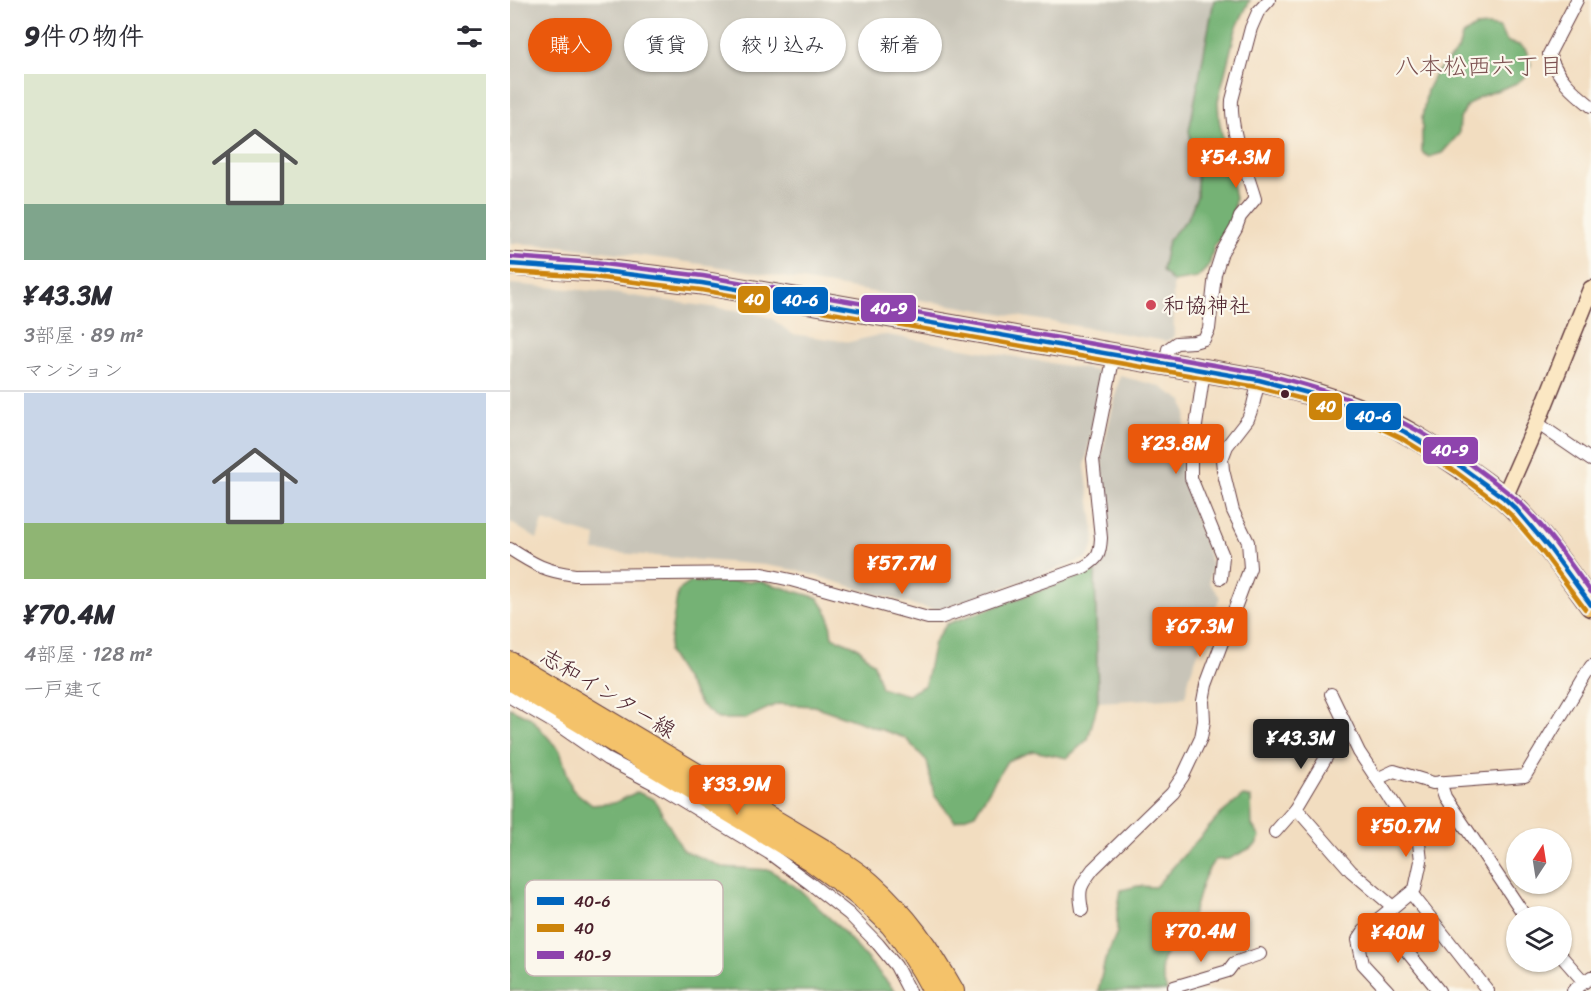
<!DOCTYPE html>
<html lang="ja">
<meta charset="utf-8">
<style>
:root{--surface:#fff;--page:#f2f2f3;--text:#2b2b33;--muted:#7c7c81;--line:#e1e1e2;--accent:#ea580c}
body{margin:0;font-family:Sriracha,"Klee One",sans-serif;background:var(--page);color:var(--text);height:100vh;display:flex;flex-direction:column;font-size:22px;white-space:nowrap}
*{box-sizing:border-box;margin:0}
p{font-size:20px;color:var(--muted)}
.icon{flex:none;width:33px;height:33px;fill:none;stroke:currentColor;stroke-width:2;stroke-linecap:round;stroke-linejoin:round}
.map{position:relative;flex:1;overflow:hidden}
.details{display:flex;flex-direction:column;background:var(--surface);width:510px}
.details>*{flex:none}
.top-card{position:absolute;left:18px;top:18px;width:570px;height:54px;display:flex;gap:12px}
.needle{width:39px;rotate:12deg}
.tools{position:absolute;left:996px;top:828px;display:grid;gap:12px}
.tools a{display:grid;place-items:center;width:66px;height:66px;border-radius:50%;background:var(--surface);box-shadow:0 2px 4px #0004;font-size:30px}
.price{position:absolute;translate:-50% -51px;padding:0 14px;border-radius:6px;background:var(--accent);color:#fff;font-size:20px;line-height:39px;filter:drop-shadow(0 2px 3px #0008)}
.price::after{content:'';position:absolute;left:50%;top:36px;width:18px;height:14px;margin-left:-9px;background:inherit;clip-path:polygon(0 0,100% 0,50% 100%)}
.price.current{background:#222;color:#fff}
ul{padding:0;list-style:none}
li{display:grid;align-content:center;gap:12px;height:318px;padding:0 24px}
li+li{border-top:2px solid var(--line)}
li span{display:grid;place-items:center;height:186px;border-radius:0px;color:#555}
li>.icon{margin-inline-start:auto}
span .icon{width:108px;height:108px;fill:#fffc;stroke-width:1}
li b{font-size:26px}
h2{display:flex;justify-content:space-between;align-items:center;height:72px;padding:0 24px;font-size:26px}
.pill{padding:0 21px;border-radius:27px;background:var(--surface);box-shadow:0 2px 4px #0004;font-size:21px;line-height:54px}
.pill.current{background:var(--accent);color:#fff}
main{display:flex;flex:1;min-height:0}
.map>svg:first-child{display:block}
.industrial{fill:#c8c4b8}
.forest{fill:#74b274;stroke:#5f6850;stroke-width:1.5}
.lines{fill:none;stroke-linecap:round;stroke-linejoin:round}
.street-casing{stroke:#633c41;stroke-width:14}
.secondary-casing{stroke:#633c41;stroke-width:19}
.primary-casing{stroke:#633c41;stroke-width:22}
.highway-casing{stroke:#633c41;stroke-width:25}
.street{stroke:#fff;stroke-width:12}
.secondary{stroke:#fbe7c3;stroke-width:16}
.primary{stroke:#f4c26a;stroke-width:20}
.highway{stroke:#f4c26a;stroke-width:22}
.bus-1-casing{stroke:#fbf7ec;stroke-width:9}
.bus-2-casing{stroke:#fbf7ec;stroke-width:9}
.bus-3-casing{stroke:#fbf7ec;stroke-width:9}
.bus-1{stroke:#0065bd;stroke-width:4.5}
.bus-2{stroke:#cc840b;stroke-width:4.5}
.bus-3{stroke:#8e44ad;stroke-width:4.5}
.poi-dot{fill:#d1495b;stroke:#fbf7ec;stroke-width:2}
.bus-dot{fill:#4a1f2b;stroke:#fbf7ec;stroke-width:2}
.labels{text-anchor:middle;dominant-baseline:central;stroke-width:4.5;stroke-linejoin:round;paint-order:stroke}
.poi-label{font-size:22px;fill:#4a1f2b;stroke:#fbf7ec;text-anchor:start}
.street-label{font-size:22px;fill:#4a1f2b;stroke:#fbf7ec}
.neighbourhood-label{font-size:24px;fill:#7e5352;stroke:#fbf7ec}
.key{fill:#fbf7ec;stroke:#c6b6b2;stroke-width:1.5}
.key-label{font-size:16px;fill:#4a1f2b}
.line-badge{stroke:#fbf7ec;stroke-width:2}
.badge-label{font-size:16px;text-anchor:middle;font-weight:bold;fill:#fff}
</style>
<main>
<section class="details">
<h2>9件の物件<svg class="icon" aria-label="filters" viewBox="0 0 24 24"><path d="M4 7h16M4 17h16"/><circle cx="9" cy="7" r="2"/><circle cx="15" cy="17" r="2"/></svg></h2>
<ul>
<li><span style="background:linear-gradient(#dfe7d0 70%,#7fa58c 0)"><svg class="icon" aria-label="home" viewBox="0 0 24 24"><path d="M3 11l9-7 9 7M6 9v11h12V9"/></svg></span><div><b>¥43.3M</b><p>3部屋 · 89 m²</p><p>マンション</p></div></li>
<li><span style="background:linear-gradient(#c9d6e8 70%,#8fb573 0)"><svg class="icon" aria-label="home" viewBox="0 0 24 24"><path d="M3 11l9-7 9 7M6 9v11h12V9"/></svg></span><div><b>¥70.4M</b><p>4部屋 · 128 m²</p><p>一戸建て</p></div></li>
</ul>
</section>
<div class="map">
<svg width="1081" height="991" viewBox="0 0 1081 991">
<rect width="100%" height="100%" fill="#fbf7ec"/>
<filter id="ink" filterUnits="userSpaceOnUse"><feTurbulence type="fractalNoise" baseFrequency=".0167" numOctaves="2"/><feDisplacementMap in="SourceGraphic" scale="12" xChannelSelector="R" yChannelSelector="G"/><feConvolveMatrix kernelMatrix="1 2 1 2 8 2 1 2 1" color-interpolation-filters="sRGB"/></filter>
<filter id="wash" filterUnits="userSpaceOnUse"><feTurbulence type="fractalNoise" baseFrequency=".008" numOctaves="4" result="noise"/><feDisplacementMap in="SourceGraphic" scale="24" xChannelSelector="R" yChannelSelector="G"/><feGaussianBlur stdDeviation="1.35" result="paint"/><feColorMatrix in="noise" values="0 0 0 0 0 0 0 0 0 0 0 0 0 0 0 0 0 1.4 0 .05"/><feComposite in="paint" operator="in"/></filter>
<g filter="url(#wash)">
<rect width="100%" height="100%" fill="#f2ddc0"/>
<!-- industrial -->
<g class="industrial">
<polygon points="0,0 704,0 679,131 687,165 687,196 678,218 658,240 652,271 663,282 664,337 656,341 219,268 142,257 51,246 0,243"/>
<polygon points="0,284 94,292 244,313 261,318 282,334 340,342 364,336 377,335 593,372 575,466 585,538 582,550 577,558 449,603 427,610 408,606 286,570 254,565 84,551 86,536 33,521 27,539 0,522"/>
<polygon points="610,376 649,386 673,401 676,413 671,459 672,478 702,565 699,583 710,597 680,674 675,697 588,702 585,571 599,554 591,458"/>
</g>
<!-- forest -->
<g class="forest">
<polygon points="704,0 740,0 726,29 708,101 709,119 725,198 722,222 704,246 699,266 687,278 663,282 652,271 658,240 678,218 687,196 687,165 679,131"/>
<path d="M 979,26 L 990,28 C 998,52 1005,38 1015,49 C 1018,53 1019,60 1021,64 L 1016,76 L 1005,84 L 969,97 L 957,106 L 950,119 L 949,134 L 932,153 L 919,157 L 912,152 L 912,118 L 917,90 L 925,74 L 948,50 L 952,36 L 965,27 Z"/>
<polygon points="585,571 588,702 578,739 557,758 523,751 497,761 465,814 445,821 424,795 417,761 395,738 304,706 267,704 235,719 208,719 191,705 158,652 168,591 181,582 250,581 308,598 319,615 322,637 347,647 364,664 371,688 398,695 415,685 424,642 437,624"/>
<polygon points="0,708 21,718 50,751 62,789 82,805 104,803 127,792 144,799 173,850 212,867 260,870 290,890 332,930 385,991 0,991"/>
<path d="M 733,796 L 741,798 L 742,825 L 750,837 L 745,846 L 719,859 L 705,860 C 687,881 688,914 672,938 C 666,947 654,952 652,963 C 650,972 654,983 657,991 L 588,991 L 595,960 L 607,932 L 607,912 L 611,890 L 628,886 L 645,887 L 711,814 Z"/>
</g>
</g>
<g filter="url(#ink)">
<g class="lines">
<!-- street casing -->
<g class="street-casing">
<g id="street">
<path d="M 1067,0 L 1039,54 C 1048,78 1061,90 1081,106"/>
<path d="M 655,364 L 658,349 L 666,343 L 684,342 L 694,339 L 699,329 L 705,274 L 712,252 L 726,228 L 730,217 L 745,199 C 736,168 720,132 722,100 L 741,28 L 748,12 L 759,0"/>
<polyline points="694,371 681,460 681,478 713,556 711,578"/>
<polyline points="1027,423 1081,460"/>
<path d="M 0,549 C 25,565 35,571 65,575 L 248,573 L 281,580 L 418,618 L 430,618 L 574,567 C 588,559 590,555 591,538 L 583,459 L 604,355"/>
<polyline points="821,694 849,752 909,843 911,861 905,889 854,931 848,940 853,964 878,991"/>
<polyline points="0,697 48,725 97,759 145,784 259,853 301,884 339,914 368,944 386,966 399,991"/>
<polyline points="867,779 884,771 923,783 1015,776 1081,666"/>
<polyline points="930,782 935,797 1015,916"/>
<polyline points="786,808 841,871 883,907"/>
<polyline points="765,832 786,808 824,744 839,733"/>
<polyline points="901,893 978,991"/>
<path d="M 572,910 C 568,889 570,886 583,869 L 662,792 L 673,776 L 691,738 L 694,721 L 693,701 L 696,685 L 740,568 L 738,542 L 723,511 L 713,470 L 712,459 L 717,446 L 738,419 L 743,405 L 749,380"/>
<polyline points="870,918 929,991"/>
<polyline points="1052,957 1074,982"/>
<polyline points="665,991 664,987 718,971 724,963 750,954"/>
<polyline points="1063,991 1081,977"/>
</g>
</g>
<!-- secondary casing -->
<g class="secondary-casing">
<polyline id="secondary" points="994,498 1027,423 1081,289"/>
</g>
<!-- primary casing -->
<g class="primary-casing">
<g id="primary">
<path d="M 0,662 L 315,850 C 330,861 347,871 361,883 C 397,915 421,950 444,991"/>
<path d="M 0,680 L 301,861 C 328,881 357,900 380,925 C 397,945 411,968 423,991"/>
</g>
</g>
<!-- highway casing -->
<g class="highway-casing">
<path id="highway" d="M 0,264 L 84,270 L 192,283 L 749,380 C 796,391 844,405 887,427 C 909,439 929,452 950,466 C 964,476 980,487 994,498 C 1027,527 1055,570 1081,605"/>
</g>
<!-- street -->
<use href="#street" class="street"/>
<!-- secondary -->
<use href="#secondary" class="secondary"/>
<!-- primary -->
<use href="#primary" class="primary"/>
<!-- highway -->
<use href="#highway" class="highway"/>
<!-- bus-1 casing -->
<g class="bus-1-casing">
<polyline id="bus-1" points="0,264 84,270 192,283 749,380 802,394 854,412 895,432 950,466 994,498 1006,509 1040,549 1081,605"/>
</g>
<!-- bus-2 casing -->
<g class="bus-2-casing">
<polyline id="bus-2" points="0,272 83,277 191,290 747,387 800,401 851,419 891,438 946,472 989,504 1001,515 1034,554 1075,609"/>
</g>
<!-- bus-3 casing -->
<g class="bus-3-casing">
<path id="bus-3" d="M 1,257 L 85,263 L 193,276 L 750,373 C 830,392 892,415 959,463 C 977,476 994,488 1010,503 C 1037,529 1059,562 1081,592"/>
</g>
<!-- bus-1 -->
<use href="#bus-1" class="bus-1"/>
<!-- bus-2 -->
<use href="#bus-2" class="bus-2"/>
<!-- bus-3 -->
<use href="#bus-3" class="bus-3"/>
</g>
</g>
<!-- markers -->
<circle class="poi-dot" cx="641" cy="305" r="6"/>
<circle class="bus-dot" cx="775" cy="394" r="5"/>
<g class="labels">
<!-- poi labels -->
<g class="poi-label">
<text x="653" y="305">和協神社</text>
</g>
<!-- street labels -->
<g class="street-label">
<text transform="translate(98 693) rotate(31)">志和インター線</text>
</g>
<!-- neighbourhood labels -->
<g class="neighbourhood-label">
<text x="969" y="66">八本松西六丁目</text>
</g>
</g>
<!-- legend -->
<rect x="15" y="880" width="198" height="96" rx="9" class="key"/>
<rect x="27" y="897" width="27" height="8" fill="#0065bd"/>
<rect x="27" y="924" width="27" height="8" fill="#cc840b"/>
<rect x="27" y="951" width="27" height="8" fill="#8e44ad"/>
<g class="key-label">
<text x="64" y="907">40-6</text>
<text x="64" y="934">40</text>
<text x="64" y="961">40-9</text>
</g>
<g class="line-badge">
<rect x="227" y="285" width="34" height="29" rx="6" fill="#cc840b"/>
<rect x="262" y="286" width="57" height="29" rx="6" fill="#0065bd"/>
<rect x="350" y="294" width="57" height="29" rx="6" fill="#8e44ad"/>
<rect x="798" y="392" width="35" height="29" rx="6" fill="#cc840b"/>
<rect x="835" y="402" width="57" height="29" rx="6" fill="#0065bd"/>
<rect x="912" y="436" width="57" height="29" rx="6" fill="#8e44ad"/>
</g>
<g class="badge-label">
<text x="244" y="305">40</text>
<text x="290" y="306">40-6</text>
<text x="379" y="314">40-9</text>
<text x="816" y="412">40</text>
<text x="863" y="422">40-6</text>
<text x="940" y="456">40-9</text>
</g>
</svg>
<div class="tools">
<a><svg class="needle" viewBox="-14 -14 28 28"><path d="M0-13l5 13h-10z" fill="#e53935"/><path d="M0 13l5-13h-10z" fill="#7c7c81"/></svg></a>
<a><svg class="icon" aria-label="layers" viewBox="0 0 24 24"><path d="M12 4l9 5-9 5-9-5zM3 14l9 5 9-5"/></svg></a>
</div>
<b class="price" style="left:726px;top:189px">¥54.3M</b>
<b class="price" style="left:666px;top:475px">¥23.8M</b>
<b class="price" style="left:392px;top:595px">¥57.7M</b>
<b class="price" style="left:690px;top:658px">¥67.3M</b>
<b class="price current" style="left:791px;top:770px">¥43.3M</b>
<b class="price" style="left:227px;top:816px">¥33.9M</b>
<b class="price" style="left:896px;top:858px">¥50.7M</b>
<b class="price" style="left:691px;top:963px">¥70.4M</b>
<b class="price" style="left:888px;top:964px">¥40M</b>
<div class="top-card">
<a class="pill current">購入</a>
<a class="pill">賃貸</a>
<a class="pill">絞り込み</a>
<a class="pill">新着</a>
</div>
</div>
</main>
